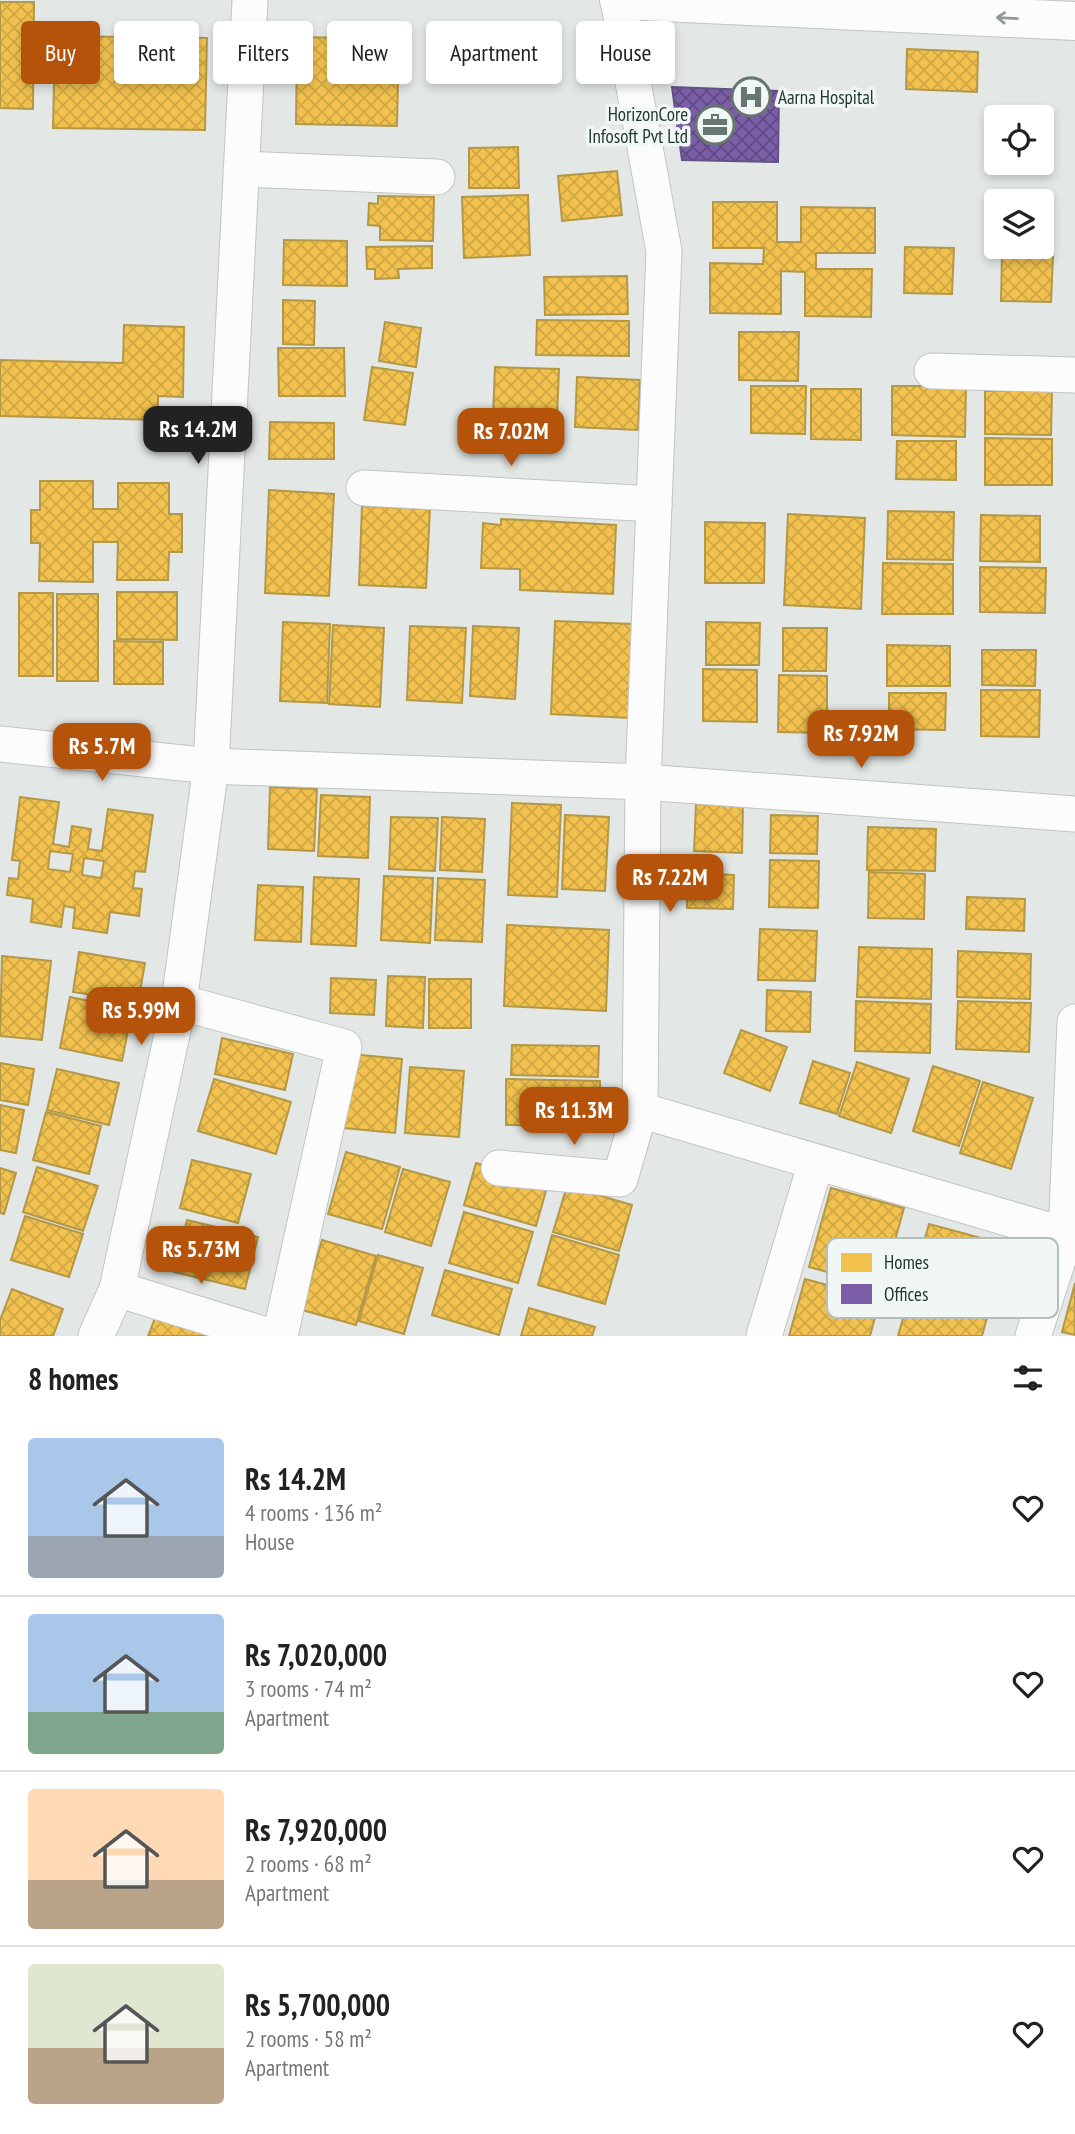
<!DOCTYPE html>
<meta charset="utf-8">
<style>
:root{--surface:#fff;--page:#f6f6f6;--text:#222;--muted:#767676;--line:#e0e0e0;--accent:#b45309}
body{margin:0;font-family:"PT Sans Narrow",sans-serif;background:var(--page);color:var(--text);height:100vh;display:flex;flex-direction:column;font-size:26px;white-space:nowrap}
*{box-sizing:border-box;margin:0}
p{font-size:23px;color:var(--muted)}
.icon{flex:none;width:38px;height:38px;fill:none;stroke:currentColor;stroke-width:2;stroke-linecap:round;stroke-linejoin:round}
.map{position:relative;height:1336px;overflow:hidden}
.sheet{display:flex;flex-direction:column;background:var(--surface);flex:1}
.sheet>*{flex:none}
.hud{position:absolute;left:21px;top:21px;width:700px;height:63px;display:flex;gap:14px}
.tools{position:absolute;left:984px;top:105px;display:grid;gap:14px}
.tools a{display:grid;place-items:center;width:70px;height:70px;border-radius:7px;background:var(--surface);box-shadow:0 4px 10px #0003;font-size:35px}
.price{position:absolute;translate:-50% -60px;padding:0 16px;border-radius:14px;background:var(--accent);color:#fff;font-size:23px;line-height:46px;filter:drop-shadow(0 2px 4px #0008)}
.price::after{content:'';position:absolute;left:50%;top:42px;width:21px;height:16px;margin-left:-10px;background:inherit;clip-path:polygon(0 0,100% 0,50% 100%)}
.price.on{background:#222;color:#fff}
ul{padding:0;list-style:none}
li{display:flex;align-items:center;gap:21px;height:175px;padding:0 28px}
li+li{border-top:2px solid var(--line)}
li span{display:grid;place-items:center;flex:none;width:196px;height:140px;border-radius:7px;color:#555}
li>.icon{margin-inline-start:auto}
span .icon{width:84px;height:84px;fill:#fffc;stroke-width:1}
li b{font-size:30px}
h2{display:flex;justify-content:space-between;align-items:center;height:84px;padding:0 28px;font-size:30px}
.chip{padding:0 24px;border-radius:7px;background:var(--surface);box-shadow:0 4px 10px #0003;font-size:24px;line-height:63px}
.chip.on{background:var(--accent);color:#fff}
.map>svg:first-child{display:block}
.homes{fill:url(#homes-cross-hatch);stroke:#b49846;stroke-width:2;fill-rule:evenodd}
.offices{fill:url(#offices-cross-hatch);stroke:#615384;stroke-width:2}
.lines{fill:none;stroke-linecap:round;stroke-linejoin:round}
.minor-casing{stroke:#c0c5c3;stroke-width:37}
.secondary-casing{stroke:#c0c5c3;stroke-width:40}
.minor{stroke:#fbfcfb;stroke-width:35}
.secondary{stroke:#fbfcfb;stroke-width:38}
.oneway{stroke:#909a97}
.labels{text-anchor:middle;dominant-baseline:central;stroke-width:7;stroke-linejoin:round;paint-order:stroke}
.poi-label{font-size:19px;fill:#243833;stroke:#f1f7f4;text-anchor:start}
.key{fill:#f1f7f4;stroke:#b4beba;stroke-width:2}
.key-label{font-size:19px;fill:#243833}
</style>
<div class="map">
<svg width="1075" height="1336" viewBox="0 0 1075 1336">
<defs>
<pattern id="homes-cross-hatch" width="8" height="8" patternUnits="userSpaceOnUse" patternTransform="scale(1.75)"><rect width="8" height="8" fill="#f2c14e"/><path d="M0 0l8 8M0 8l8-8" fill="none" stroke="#cfa745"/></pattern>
<pattern id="offices-cross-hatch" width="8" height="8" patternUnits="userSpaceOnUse" patternTransform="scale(1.75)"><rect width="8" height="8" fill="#7b5ea7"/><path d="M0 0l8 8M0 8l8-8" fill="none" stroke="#5f4b81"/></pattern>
</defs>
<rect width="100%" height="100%" fill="#e3e8e6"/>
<!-- homes -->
<g class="homes">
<polygon points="0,2 34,2 33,109 0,108"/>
<polygon points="55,36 207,38 205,130 53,128"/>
<polygon points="297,37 399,39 397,126 296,124"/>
<polygon points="433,37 485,40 483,74 431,72"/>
<polygon points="907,49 978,52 977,92 906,89"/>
<polygon points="518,147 519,188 469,188 469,148"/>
<polygon points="617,171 622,215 562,221 558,176"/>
<polygon points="528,195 530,255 464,258 462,197"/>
<polygon points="378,196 434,197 433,241 380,240 380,226 368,225 369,203 378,204"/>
<polygon points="713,202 777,202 777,242 801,242 801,207 875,208 875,253 816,253 816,269 872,269 871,317 805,316 805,272 781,271 781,314 710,313 710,263 763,264 764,248 713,248"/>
<polygon points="284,240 347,241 347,286 283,285"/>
<polygon points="432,246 432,268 398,269 399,278 375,279 375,269 367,269 366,247"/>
<polygon points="905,247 954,248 952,294 904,293"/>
<polygon points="1002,255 1053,257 1051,302 1001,301"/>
<polygon points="627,276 628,314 545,315 544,277"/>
<polygon points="283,300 315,301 314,345 283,344"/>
<polygon points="537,320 629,321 629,356 536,355"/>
<polygon points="385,322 421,328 416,367 379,361"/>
<polygon points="124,325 184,327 183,397 158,396 158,420 0,416 0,360 123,363"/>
<polygon points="739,332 799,332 798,381 739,380"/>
<polygon points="278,348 344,348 345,396 279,396"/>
<polygon points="372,367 413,373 405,425 364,420"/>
<polygon points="495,367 559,369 557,418 493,416"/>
<polygon points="577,377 640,380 638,430 575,427"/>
<polygon points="751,386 806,386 805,434 751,433"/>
<polygon points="892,386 966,386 965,437 892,435"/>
<polygon points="811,389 861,389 861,440 811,439"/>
<polygon points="985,391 1052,391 1051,435 985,434"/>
<polygon points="270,422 334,423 334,459 269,459"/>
<polygon points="985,438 1052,439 1052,485 985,485"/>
<polygon points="897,441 956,441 956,480 896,479"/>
<polygon points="40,481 93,481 93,509 118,509 118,483 169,483 169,514 182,514 182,552 169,552 168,580 117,580 118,542 93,542 93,582 39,581 40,543 31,543 31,510 40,510"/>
<polygon points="269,490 334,494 329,596 265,593"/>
<polygon points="362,506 430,509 426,588 359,585"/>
<polygon points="888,511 954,512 953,560 887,559"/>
<polygon points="788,514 865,518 861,609 784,605"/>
<polygon points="981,515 1040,516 1040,562 980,561"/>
<polygon points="501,519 616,525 613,594 520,590 520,569 481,568 483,523 501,525"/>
<polygon points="705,522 765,523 764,583 705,583"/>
<polygon points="883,563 953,564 953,614 882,614"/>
<polygon points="980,567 1046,568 1045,613 980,612"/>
<polygon points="117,592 177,592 177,640 117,639"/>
<rect x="19" y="593" width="34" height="83"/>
<rect x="57" y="594" width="41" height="87"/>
<polygon points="555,621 633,624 629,718 551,714"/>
<polygon points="283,622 330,624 327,703 280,701"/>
<polygon points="706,622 760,623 759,665 706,665"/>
<polygon points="333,625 384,628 380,707 329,704"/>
<polygon points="410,626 466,628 462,703 407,700"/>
<polygon points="473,626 519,628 515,699 470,696"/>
<polygon points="783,628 827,628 826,671 783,671"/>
<polygon points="114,641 163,642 163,684 114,684"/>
<polygon points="887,645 950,646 950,686 887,686"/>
<polygon points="982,650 1036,650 1035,686 982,685"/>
<polygon points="703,669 757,670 757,722 703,721"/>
<polygon points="779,675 827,676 827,733 778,732"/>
<polygon points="981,690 1040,690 1039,737 981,736"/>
<polygon points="889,693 946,693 945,730 889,729"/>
<polygon points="270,787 317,789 314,851 268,849"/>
<polygon points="321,795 370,797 368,858 318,856"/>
<path d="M 20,797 L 59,802 L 53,844 L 69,847 L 72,826 L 91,829 L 88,849 L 102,851 L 108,809 L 153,815 L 145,872 L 135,871 L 133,888 L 142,889 L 139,916 L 110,912 L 107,933 L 73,928 L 75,908 L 64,906 L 61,927 L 31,922 L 33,899 L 7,895 L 9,878 L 18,879 L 20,861 L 12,860 ZM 50,851 L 73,854 L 70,872 L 48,869 ZM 84,858 L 104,861 L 101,878 L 82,875 Z"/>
<polygon points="512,803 561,805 557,897 508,895"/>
<polygon points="696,804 743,805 742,853 694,851"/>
<polygon points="565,815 609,817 605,891 562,889"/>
<polygon points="771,815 818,816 817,854 770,853"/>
<polygon points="391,817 438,818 435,871 389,869"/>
<polygon points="442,817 485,819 482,872 440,870"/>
<polygon points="868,827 936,829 935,871 867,870"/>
<polygon points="770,860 819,861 818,908 769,907"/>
<polygon points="869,872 925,874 924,919 868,918"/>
<polygon points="688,873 734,875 733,909 687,908"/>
<polygon points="384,876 433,878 430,943 381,940"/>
<polygon points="314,877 359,879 356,946 311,944"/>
<polygon points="438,878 485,880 482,942 435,940"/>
<polygon points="258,885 303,887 301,942 255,940"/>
<polygon points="967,897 1025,899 1024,931 966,929"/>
<polygon points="507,925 609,930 606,1011 504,1006"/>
<polygon points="760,929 817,931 815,981 758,980"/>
<polygon points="859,947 932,949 931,999 857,997"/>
<polygon points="958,951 1031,954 1030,999 957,997"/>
<polygon points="79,952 145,963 138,1002 73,992"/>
<polygon points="2,956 51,961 42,1040 0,1036"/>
<polygon points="388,976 425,977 423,1028 386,1026"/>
<polygon points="331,978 376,980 374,1015 330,1013"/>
<rect x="429" y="979" width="42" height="49"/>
<polygon points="767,990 811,992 810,1032 766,1031"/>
<polygon points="70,997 132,1010 122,1061 60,1048"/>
<polygon points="856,1001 931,1004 930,1053 855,1051"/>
<polygon points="958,1001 1031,1003 1029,1052 956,1049"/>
<polygon points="741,1030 787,1047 770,1091 724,1073"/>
<polygon points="222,1038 293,1054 285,1090 215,1074"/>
<polygon points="512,1045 599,1046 598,1077 511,1075"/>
<polygon points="351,1054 402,1059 395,1133 344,1128"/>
<polygon points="813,1061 850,1073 837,1114 800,1103"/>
<polygon points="857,1062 909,1079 891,1133 839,1116"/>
<polygon points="0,1063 34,1069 28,1105 0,1100"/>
<polygon points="933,1066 980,1081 959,1146 913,1131"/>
<polygon points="410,1067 464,1071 459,1137 405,1133"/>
<polygon points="57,1069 119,1083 109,1125 47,1110"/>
<polygon points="214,1079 291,1102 276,1154 198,1131"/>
<polygon points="506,1079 600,1081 600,1127 506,1125"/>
<polygon points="983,1082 1033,1098 1011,1169 960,1153"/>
<polygon points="0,1105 24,1110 16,1153 0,1150"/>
<polygon points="46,1112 101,1126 89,1174 33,1160"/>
<polygon points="346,1152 400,1167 382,1229 328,1214"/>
<polygon points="192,1160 251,1174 238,1223 180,1208"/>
<polygon points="476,1163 548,1184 536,1226 464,1205"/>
<polygon points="37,1167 98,1186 83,1231 23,1212"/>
<polygon points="0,1168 16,1173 4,1214 0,1213"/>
<polygon points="403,1169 450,1182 431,1246 385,1232"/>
<polygon points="567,1186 632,1205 619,1251 553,1232"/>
<polygon points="831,1188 904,1208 882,1287 809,1267"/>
<polygon points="464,1212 533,1232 518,1283 449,1263"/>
<polygon points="25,1216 83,1234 69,1277 11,1260"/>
<polygon points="187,1220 258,1237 245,1289 174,1272"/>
<polygon points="929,1224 1007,1245 982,1336 898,1336"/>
<polygon points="552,1235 619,1255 605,1304 538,1285"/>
<polygon points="322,1240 376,1256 356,1325 302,1310"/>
<polygon points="378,1255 423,1268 404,1334 359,1321"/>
<polygon points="445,1270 512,1289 499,1335 432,1315"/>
<polygon points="805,1279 880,1299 870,1336 789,1336"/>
<polygon points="1075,1283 1075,1335 1062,1332"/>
<polygon points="12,1289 63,1309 53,1336 0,1336 0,1320"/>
<polygon points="529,1308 595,1327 592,1336 521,1336"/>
<polygon points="157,1313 211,1336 148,1336"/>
</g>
<!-- offices -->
<polygon class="offices" points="672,87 779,91 778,162 682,160"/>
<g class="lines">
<!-- minor casing -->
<g class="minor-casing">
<g id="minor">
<polyline points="618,0 664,251 643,782 1075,814"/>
<polyline points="241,169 437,177"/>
<polyline points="932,371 1075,375"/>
<polyline points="364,488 654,504"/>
<polyline points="0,744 211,766 643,782 640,1110 1075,1238"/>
<polyline points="179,1002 344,1047 280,1336"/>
<polyline points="499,1168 620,1179 640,1110"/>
<polyline points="117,1289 269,1336"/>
<polyline points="96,1336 117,1289 179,1002 211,766 250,0"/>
<polyline points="764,1336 816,1162"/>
<polyline points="1033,1336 1066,1236 1075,1022"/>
</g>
</g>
<!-- secondary casing -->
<g class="secondary-casing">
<polyline id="secondary" points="619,0 1075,21"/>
</g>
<!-- minor -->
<use href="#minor" class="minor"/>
<!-- secondary -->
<use href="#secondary" class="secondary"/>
</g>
<!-- one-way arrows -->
<defs><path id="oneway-shaft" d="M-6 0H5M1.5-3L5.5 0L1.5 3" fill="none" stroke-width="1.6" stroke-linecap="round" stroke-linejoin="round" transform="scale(1.75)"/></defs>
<use class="oneway" href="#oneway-shaft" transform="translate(1007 18) rotate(-177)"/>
<!-- icons -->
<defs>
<g id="hospital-ring" transform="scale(2.0125)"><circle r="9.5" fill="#f1f7f4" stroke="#677672" stroke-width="1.5"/><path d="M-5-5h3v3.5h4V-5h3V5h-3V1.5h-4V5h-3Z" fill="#677672"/></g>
<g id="office-ring" transform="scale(2.0125)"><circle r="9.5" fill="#f1f7f4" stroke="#677672" stroke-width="1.5"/><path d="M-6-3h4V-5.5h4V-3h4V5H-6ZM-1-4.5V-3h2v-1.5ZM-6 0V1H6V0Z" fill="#677672"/></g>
</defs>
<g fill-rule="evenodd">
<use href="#hospital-ring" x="751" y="97"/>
<use href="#office-ring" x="715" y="125"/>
</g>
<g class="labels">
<!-- poi labels -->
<g class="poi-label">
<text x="778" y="97">Aarna Hospital</text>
<text x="688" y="114" text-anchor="end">HorizonCore<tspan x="688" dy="22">Infosoft Pvt Ltd</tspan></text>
</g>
</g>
<!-- legend -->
<rect x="827" y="1238" width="231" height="80" rx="10" class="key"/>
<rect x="841" y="1253" width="31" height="19" fill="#f2c14e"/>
<rect x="841" y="1284" width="31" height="20" fill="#7b5ea7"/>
<g class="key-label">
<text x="884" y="1269">Homes</text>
<text x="884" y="1301">Offices</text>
</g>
</svg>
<div class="tools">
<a><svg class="icon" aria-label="locate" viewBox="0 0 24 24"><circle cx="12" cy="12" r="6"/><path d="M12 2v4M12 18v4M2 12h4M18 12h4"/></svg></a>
<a><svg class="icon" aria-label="layers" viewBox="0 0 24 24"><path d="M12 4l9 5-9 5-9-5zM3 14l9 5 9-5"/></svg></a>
</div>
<b class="price on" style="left:198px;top:466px">Rs 14.2M</b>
<b class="price" style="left:511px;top:468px">Rs 7.02M</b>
<b class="price" style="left:861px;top:770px">Rs 7.92M</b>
<b class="price" style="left:102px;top:783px">Rs 5.7M</b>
<b class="price" style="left:670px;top:914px">Rs 7.22M</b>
<b class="price" style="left:141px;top:1047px">Rs 5.99M</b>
<b class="price" style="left:574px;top:1147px">Rs 11.3M</b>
<b class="price" style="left:201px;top:1286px">Rs 5.73M</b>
<div class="hud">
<a class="chip on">Buy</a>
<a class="chip">Rent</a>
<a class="chip">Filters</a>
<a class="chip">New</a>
<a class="chip">Apartment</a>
<a class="chip">House</a>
</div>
</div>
<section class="sheet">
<h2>8 homes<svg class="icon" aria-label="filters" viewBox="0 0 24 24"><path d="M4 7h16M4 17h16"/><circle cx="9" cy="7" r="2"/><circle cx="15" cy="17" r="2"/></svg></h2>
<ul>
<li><span style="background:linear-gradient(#a9c7e8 70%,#9aa5b1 0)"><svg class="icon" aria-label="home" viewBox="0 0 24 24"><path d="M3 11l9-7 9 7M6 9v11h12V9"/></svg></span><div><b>Rs 14.2M</b><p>4 rooms · 136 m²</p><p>House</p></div><svg class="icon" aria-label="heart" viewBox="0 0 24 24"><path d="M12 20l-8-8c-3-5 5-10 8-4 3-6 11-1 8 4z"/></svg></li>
<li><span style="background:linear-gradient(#a9c7e8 70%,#7fa58c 0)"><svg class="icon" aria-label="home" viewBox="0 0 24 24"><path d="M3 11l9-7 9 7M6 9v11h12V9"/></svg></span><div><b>Rs 7,020,000</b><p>3 rooms · 74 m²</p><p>Apartment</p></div><svg class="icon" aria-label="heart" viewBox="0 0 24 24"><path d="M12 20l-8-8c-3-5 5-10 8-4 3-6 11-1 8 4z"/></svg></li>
<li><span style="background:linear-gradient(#ffd9b3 65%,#b9a48a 0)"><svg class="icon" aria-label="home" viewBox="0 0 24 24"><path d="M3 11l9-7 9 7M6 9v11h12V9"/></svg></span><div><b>Rs 7,920,000</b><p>2 rooms · 68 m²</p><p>Apartment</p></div><svg class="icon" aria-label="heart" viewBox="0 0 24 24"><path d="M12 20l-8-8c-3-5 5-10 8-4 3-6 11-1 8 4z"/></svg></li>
<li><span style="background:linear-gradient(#dfe7d0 60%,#b9a48a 0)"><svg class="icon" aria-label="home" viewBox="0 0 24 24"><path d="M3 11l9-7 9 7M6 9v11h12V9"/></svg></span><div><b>Rs 5,700,000</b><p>2 rooms · 58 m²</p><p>Apartment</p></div><svg class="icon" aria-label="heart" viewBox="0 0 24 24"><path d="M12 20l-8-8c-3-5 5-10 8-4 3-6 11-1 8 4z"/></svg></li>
</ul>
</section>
